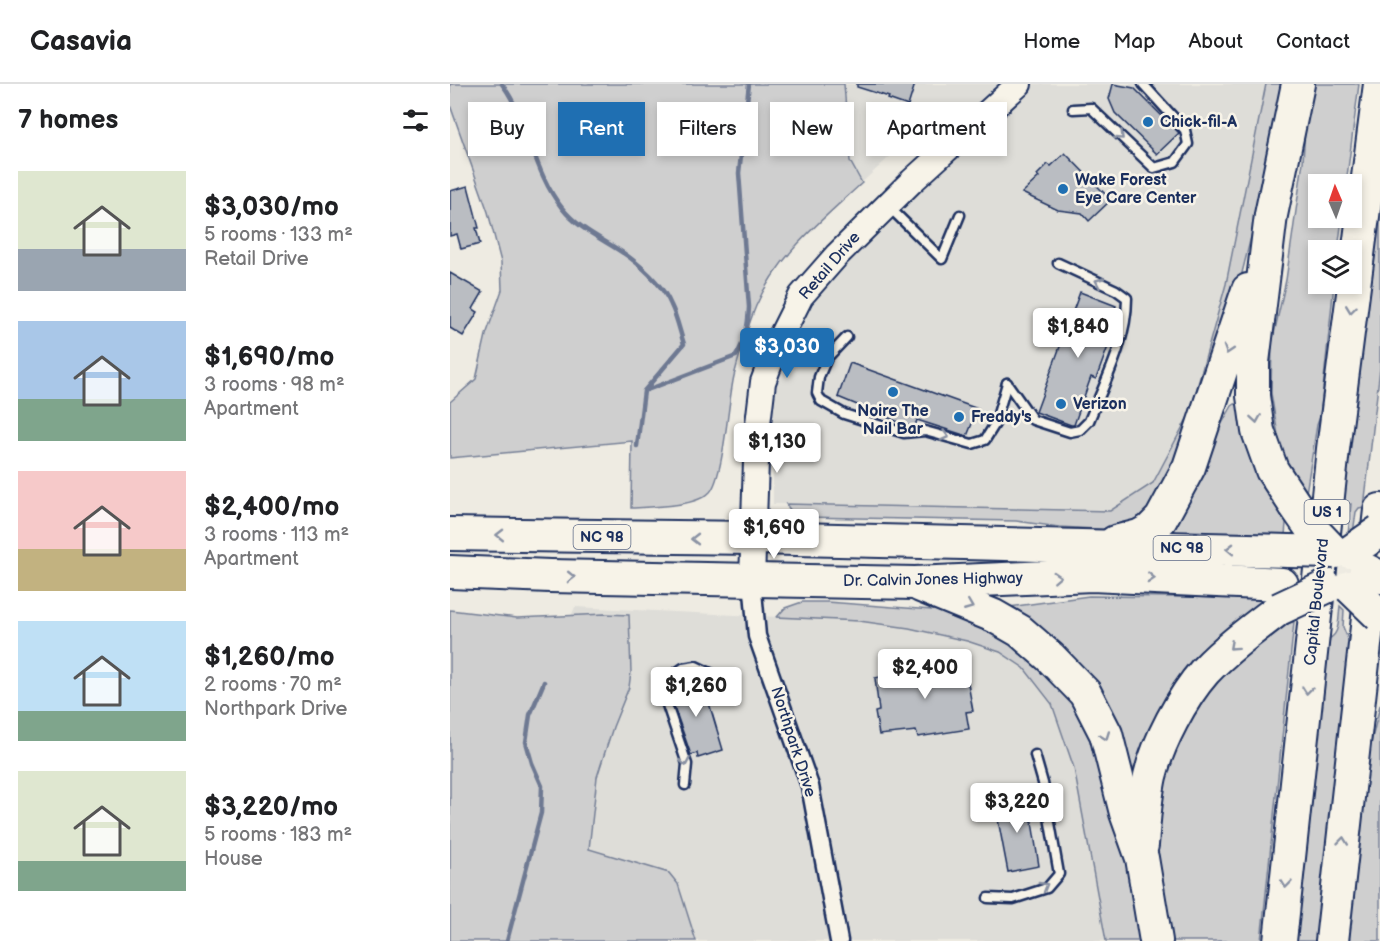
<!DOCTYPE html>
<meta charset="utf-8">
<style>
:root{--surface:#fff;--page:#f6f6f6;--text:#202124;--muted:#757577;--line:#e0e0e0;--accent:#1f6fb2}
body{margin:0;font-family:"Balsamiq Sans",sans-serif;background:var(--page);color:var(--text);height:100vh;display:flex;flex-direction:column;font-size:22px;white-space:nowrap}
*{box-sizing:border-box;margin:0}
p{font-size:20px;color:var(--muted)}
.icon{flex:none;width:33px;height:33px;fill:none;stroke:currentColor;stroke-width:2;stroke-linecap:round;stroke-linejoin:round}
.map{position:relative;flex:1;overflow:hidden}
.drawer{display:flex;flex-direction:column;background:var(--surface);width:450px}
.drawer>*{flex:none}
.hud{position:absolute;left:18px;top:18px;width:570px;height:54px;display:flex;gap:12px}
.needle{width:39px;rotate:358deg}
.controls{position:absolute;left:858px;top:90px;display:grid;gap:12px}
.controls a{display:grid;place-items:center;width:54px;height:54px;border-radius:0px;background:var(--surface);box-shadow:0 3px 9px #0003;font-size:30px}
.price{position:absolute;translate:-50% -51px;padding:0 14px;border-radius:6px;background:#fff;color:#222;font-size:20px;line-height:39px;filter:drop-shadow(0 2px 3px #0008)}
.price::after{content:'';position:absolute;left:50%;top:36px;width:18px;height:14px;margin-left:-9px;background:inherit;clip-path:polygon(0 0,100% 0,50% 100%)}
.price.current{background:var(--accent);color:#fff}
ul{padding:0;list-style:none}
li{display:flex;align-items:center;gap:18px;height:150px;padding:0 18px}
li span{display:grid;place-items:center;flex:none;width:168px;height:120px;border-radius:0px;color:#555}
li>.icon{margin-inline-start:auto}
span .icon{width:72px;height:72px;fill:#fffc;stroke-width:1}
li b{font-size:26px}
h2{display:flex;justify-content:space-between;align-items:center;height:72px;padding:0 18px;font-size:26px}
.pill{padding:0 21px;border-radius:0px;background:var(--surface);box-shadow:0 3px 9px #0003;font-size:21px;line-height:54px}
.pill.current{background:var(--accent);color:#fff}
header{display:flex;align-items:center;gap:36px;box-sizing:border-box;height:84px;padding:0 30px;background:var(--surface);border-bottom:2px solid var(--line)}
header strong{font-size:28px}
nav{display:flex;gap:33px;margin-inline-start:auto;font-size:21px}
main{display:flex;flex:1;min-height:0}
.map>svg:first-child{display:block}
.built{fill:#deddd8}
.green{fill:#cfcfcf;stroke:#757f96;stroke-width:1.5}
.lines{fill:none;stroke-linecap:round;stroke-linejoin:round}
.stream{stroke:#6e7992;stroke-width:4.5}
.building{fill:#babdc2;stroke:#1b2f5e;stroke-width:1.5}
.lane-casing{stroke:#1b2f5e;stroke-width:13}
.street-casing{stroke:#1b2f5e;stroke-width:21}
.secondary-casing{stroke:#1b2f5e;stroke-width:28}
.highway-casing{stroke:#1b2f5e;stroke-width:36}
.lane{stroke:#f7f3e8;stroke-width:8}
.street{stroke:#f7f3e8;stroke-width:16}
.secondary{stroke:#f7f3e8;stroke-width:24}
.highway{stroke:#f7f3e8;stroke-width:32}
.highway-bridge-casing{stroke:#1b2f5e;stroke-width:36;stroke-linecap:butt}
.highway-bridge{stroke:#f7f3e8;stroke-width:32}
.oneway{stroke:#8991a3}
.poi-dot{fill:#1f6fb2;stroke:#f7f3e8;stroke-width:2}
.labels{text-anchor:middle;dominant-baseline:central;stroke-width:5;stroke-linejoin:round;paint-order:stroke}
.shield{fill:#f7f3e8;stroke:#5d6a87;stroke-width:1.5}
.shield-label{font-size:15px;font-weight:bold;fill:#1b2f5e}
.poi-label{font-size:16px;font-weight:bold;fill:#1b2f5e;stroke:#f7f3e8;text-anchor:start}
.street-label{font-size:16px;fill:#1b2f5e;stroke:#f7f3e8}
</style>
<header>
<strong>Casavia</strong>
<nav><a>Home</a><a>Map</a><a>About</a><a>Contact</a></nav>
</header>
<main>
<section class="drawer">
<h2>7 homes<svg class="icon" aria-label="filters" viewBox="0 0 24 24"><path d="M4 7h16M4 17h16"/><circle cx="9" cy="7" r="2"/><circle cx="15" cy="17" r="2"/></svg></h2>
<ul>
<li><span style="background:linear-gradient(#dfe7d0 65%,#9aa5b1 0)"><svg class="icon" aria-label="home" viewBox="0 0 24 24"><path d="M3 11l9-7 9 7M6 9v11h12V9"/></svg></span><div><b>$3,030/mo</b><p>5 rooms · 133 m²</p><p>Retail Drive</p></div></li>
<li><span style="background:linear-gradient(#a9c7e8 65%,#7fa58c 0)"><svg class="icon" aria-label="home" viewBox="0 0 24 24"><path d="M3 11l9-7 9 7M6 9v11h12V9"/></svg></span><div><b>$1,690/mo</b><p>3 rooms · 98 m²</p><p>Apartment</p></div></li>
<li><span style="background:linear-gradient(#f6c9c9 65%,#c2b280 0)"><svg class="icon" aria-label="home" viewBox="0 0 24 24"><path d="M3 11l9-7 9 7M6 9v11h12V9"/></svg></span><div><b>$2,400/mo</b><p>3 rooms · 113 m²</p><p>Apartment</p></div></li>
<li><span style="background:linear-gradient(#bfe0f5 75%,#7fa58c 0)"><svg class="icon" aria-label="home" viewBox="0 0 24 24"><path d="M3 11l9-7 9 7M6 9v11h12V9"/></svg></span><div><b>$1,260/mo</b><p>2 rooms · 70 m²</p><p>Northpark Drive</p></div></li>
<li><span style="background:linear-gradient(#dfe7d0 75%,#7fa58c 0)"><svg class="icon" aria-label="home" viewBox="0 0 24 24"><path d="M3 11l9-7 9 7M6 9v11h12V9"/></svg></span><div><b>$3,220/mo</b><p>5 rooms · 183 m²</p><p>House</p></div></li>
</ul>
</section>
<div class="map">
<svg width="930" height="857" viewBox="0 0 930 857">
<rect width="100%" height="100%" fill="#eeebe2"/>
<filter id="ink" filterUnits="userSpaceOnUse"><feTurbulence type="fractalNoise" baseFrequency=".0167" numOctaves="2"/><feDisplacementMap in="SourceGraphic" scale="12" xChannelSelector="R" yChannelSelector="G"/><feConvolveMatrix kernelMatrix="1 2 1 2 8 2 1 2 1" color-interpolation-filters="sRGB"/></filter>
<g filter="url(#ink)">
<!-- built -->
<g class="built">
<polygon points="232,0 816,0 776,200 740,329 703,399 660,427 323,420 323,302 361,223 390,183 443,131 492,88 485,78 460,54 354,152"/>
<polygon points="125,523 409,537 459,544 517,557 550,568 574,584 602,620 624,684 656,857 57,857 80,631"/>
</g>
<!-- green -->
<g class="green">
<path d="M 0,0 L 394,0 L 400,77 L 412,99 C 373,135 327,172 306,222 C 297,244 290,269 284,292 C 278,317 274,392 260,408 C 246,423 201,423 181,424 L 182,357 L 0,374 L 0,318 L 26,295 L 36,251 L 52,206 L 51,178 L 38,128 L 0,21 Z"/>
<path d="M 816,0 L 839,0 L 790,197 L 787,230 L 705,428 L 665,446 L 609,443 L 566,437 L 353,433 C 344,431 341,428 336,420 L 660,427 L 703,399 L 740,329 L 776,200 Z"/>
<polygon points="861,0 909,0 896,100 868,100 868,134 892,134 888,166 868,166 868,200 884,200 870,333 867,341 856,409 840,388 829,357 821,309 822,259 836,196 853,78 856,28"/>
<polygon points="930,61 930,284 914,423 909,424 906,428 903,449 898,451 901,420 892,420"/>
<path d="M 785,320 L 789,321 L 837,428 L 835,451 L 720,449 C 735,405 759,362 782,322 Z"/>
<polygon points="639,512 814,514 813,521 687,707 559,523"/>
<polygon points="352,518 377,518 495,527 526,535 607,587 652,659 695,857 656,857 624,684 602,620 574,584 550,568 517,557 459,544 409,537 327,533 335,524"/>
<path d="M 890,522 L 894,526 L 893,543 L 900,560 L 872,857 L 841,857 L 874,556 C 891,554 888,535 890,522 Z"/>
<polygon points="0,526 67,534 155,530 179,531 181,588 179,603 163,643 147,693 139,765 219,789 228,800 246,857 0,857"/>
<path d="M 844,538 L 811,857 L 718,857 C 710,805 700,750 713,698 C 719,674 731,653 743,632 C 758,606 772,586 795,568 C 810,556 825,540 844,538 Z"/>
<polygon points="930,621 930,857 899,857 917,676"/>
</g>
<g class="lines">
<!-- stream -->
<g class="stream">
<path d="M 52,0 C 80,38 82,86 112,124 C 130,147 156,156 179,173 C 195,185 213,202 221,221 C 227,233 230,248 234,260 L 194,307 L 187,362"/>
<path d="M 197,306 L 286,272 C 296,255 298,242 299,223 L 289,89 L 299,0"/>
<polyline points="57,857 91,729 92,702 82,679 76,658 80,631 94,598"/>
</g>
</g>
<!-- building -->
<g class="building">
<polygon points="407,0 465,0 458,22 438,15 439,13 407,3"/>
<polygon points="663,0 684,4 729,49 707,70 665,29 659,15"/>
<polygon points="615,69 661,116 639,137 632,129 608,126 572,109 589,93 587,91 598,80 601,82"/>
<polygon points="18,102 29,144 26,144 30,160 11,165 7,150 0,152 0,107"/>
<polygon points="0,189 33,208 23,225 28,228 13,252 0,244"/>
<polygon points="630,208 666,222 656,246 663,249 646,295 641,293 624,341 621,341 586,328"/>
<polygon points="400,279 528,325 517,352 467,336 465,342 458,342 388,313"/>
<polygon points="504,573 515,583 523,627 516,628 519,645 468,653 466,647 429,651 425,628 429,627 425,594 472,584 471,579"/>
<polygon points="244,593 245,597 250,595 254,602 273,666 248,674 247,669 241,671 222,617 221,604 228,601 227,599"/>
<polygon points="578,713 589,782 558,788 545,720"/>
</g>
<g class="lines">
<!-- lane casing -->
<g class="lane-casing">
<g id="lane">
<polyline points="623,25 641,24 704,84 725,78 738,60 735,46 693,0"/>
<polyline points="438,122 492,175 510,131"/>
<polyline points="397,253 377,274 369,293 367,309 371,317 394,330 454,349 475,347 522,360 535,356 545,340 557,299"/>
<path d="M 557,299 L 583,336 L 620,348 L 630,346 L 639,337 C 655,298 677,257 677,214 L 666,206 L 608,179"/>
<polyline points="235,701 237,680 216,618 214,603 217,595 233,584 246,582 267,592"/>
<polyline points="538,814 563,815 597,804 609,790 593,699 585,671"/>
</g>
</g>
<!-- street casing -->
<g class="street-casing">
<polyline id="street" points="302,496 307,552 360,702 389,857"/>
</g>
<!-- secondary casing -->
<g class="secondary-casing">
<polyline id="secondary" points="302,496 307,348 313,298 328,258 351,212 387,171 462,97 569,0"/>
</g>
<!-- highway casing -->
<g class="highway-casing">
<g id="highway">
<polyline points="845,421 822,386 808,347 803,312 803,278 821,131 848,0"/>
<polyline points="0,450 304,454 839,467"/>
<polyline points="665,458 689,452 700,446 711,435 739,383 798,206"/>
<polyline points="0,488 100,492 465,499 642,491 832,500"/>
<polyline points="471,502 544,532 570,547 600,573 635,609 656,650 676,729 692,774 706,857"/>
<path d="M 692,761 C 694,738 695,715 700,692 C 708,659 732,613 755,587 C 777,564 804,544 829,525"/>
<polyline points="830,857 883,365 930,0"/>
<polyline points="882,857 930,426"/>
</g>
</g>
<!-- lane -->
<use href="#lane" class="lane"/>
<!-- street -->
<use href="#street" class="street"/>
<!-- secondary -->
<use href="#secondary" class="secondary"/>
<!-- highway -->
<use href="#highway" class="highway"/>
<!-- highway-bridge casing -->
<g class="highway-bridge-casing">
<g id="highway-bridge">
<polyline points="845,421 861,444 884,468"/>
<polyline points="839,467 884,468"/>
<polyline points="900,468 930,447"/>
<polyline points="916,486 930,493"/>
<polyline points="900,503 930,532"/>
<polyline points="829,525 876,503"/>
</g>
</g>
<!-- highway-bridge -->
<use href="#highway-bridge" class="highway-bridge"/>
</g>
<!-- one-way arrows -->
<defs><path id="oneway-chevron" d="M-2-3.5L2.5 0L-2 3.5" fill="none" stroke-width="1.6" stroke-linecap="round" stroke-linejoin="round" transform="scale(1.5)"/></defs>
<g class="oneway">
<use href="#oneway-chevron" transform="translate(670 52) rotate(44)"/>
<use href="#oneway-chevron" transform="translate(649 198) rotate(-156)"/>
<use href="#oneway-chevron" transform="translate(901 225) rotate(97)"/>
<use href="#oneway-chevron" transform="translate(778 266) rotate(108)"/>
<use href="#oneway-chevron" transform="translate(806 335) rotate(81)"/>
<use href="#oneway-chevron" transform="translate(495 352) rotate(15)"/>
<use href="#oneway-chevron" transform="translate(50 451) rotate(-179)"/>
<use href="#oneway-chevron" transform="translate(245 455) rotate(-180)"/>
<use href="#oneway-chevron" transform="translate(780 465) rotate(-179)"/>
<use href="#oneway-chevron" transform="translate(121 493) rotate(1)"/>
<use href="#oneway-chevron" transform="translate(607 493) rotate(-3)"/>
<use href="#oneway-chevron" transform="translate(701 494) rotate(3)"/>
<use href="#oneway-chevron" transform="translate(519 522) rotate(22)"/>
<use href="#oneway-chevron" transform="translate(783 562) rotate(138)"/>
<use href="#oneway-chevron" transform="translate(857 606) rotate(96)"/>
<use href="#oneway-chevron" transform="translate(655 652) rotate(70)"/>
<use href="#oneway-chevron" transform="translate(235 678) rotate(80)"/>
<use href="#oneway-chevron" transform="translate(893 757) rotate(-84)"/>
<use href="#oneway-chevron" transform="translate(836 800) rotate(96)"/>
<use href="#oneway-chevron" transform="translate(594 802) rotate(-30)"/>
</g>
</g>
<!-- markers -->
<g class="poi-dot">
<circle cx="698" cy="38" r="6"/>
<circle cx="613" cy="105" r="6"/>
<circle cx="443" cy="308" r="6"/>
<circle cx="611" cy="320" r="6"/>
<circle cx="509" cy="333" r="6"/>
</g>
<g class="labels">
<!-- shield labels -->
<g class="shield">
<rect x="854.5" y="416" width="45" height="24" rx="4.5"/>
<rect x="123.5" y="441" width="57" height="24" rx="4.5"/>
<rect x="703.5" y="452" width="57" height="24" rx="4.5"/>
</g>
<g class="shield-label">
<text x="877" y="428">US 1</text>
<text x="152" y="453">NC 98</text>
<text x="732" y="464">NC 98</text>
</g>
<!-- poi labels -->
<g class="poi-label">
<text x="710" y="38">Chick-fil-A</text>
<text x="625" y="96">Wake Forest<tspan x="625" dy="18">Eye Care Center</tspan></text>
<text x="623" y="320">Verizon</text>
<text x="443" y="327" text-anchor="middle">Noire The<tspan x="443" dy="18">Nail Bar</tspan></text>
<text x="521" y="333">Freddy's</text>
</g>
<!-- street labels -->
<g class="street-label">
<text transform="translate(380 182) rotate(-49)">Retail Drive</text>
<text transform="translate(483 496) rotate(-1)">Dr. Calvin Jones Highway</text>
<text transform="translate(867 518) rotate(-84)">Capital Boulevard</text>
<text transform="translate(343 658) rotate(72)">Northpark Drive</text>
</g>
</g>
</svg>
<div class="controls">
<a><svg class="needle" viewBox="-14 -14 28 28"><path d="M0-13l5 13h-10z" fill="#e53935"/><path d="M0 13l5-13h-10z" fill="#757577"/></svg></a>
<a><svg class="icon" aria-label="layers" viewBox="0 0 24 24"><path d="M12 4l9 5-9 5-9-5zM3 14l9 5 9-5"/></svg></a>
</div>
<b class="price" style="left:628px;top:275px">$1,840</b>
<b class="price current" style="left:337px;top:295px">$3,030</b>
<b class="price" style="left:327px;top:390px">$1,130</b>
<b class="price" style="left:324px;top:476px">$1,690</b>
<b class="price" style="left:475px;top:616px">$2,400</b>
<b class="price" style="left:246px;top:634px">$1,260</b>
<b class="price" style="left:567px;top:750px">$3,220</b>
<div class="hud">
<a class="pill">Buy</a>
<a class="pill current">Rent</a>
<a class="pill">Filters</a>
<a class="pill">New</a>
<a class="pill">Apartment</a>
</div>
</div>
</main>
